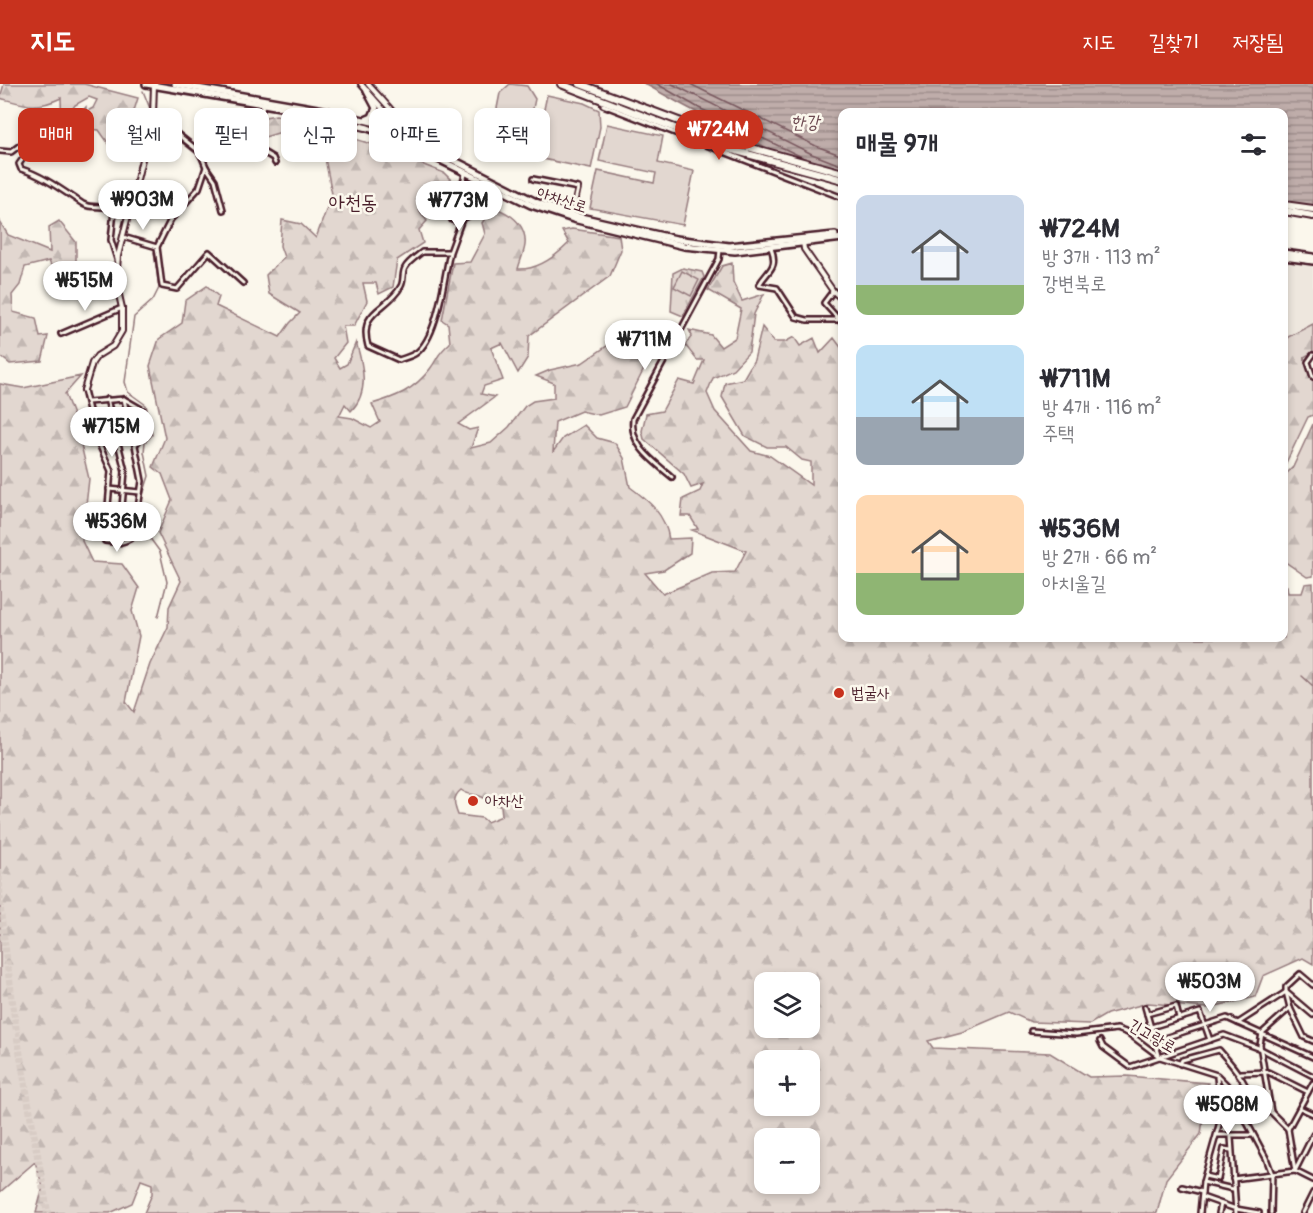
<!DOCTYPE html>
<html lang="ko">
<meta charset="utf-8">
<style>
:root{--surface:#fff;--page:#f2f2f3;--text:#2b2b33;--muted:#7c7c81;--accent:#c8321e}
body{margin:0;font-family:Pangolin,"Poor Story",sans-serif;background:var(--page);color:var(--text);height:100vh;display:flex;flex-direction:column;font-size:22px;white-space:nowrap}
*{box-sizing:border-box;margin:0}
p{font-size:20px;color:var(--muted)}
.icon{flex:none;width:33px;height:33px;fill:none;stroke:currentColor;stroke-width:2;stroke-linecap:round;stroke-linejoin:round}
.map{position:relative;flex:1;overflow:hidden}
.panel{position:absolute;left:838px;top:24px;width:450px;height:534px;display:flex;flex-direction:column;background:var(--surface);border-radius:12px;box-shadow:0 3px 9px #0003}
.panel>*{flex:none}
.hud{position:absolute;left:18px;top:24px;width:570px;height:54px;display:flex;gap:12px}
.fabs{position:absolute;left:754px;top:888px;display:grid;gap:12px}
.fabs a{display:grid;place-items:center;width:66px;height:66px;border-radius:12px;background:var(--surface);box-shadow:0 3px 9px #0003;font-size:30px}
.price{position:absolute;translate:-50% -51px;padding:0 14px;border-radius:21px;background:#fff;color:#222;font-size:20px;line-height:39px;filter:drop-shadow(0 2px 3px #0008)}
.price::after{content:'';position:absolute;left:50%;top:36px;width:18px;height:14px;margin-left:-9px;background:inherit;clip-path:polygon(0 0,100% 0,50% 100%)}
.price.selected{background:var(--accent);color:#fff}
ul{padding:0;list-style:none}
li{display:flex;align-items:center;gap:18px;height:150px;padding:0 18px}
li span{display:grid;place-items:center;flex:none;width:168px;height:120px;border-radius:12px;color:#555}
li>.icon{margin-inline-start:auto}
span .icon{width:72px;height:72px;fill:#fffc;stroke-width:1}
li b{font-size:26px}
h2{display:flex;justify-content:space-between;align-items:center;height:72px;padding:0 18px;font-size:26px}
.chip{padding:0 21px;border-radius:12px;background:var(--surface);box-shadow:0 3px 9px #0003;font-size:21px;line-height:54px}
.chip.selected{background:var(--accent);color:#fff}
header{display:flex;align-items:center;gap:36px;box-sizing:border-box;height:84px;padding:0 30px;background:var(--accent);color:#fff}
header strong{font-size:28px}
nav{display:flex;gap:33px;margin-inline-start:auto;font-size:21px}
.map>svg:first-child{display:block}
.built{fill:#eee7de}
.grass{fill:url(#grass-tufts);stroke:#967b7e;stroke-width:1.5}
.forest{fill:url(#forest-firs);stroke:#967b7e;stroke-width:1.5;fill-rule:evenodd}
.garden{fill:#e2d7d0;stroke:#967b7e;stroke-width:1.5}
.water{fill:url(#water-rules);stroke:#907477;stroke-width:1.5}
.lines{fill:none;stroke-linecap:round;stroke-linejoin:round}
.shore{stroke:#79585e;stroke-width:1.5}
.stream{stroke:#907477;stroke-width:1.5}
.secondary-tunnel{stroke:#d8ccc5;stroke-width:4.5;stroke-dasharray:4.5 2;stroke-linecap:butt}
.minor-casing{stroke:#4a1f2b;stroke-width:8}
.tertiary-casing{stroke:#4a1f2b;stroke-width:8}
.primary-casing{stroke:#4a1f2b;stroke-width:10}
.trunk-casing{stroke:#4a1f2b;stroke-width:10}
.minor{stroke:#fbf7ec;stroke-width:3}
.tertiary{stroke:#fbf7ec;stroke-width:4}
.primary{stroke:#fbf7ec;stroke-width:5}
.trunk{stroke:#fbf7ec;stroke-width:6}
.poi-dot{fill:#c8321e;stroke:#fbf7ec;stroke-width:2}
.labels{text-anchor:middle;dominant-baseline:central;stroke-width:5;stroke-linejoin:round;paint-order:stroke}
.street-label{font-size:16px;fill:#4a1f2b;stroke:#fbf7ec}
.poi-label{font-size:16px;fill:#4a1f2b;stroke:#fbf7ec;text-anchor:start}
.water-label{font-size:18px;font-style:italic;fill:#6d4a51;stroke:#fbf7ec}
.quarter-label{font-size:20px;fill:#4a1f2b;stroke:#fbf7ec}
</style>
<header>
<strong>지도</strong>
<nav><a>지도</a><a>길찾기</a><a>저장됨</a></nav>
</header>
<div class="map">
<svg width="1313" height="1129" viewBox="0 0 1313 1129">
<defs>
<pattern id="grass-tufts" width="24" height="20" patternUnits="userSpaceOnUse" patternTransform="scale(1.5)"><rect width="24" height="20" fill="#e2d7d0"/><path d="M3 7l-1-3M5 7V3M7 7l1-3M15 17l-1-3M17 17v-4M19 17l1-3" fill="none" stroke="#c3b8b3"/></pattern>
<pattern id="forest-firs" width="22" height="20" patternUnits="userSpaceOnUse" patternTransform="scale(1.5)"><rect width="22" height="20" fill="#e2d7d0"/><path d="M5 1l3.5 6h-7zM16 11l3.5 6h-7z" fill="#c3b8b3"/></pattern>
<pattern id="water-rules" width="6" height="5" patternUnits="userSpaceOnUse" patternTransform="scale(1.5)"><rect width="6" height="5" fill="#bfadaa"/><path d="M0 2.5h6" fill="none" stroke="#9d8c8b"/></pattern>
</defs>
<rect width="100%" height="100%" fill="#fbf7ec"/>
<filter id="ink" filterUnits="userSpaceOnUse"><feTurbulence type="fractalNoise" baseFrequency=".0167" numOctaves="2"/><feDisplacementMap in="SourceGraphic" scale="12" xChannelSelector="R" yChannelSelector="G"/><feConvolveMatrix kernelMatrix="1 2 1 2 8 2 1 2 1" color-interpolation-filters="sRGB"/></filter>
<g filter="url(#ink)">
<!-- built -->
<polygon class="built" points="1284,176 1313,179 1313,303 1284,350"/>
<!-- grass -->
<polygon class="grass" points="683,184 702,188 704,193 683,232 671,227 673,189"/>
<!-- forest -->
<g class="forest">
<path d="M 4,0 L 84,0 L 138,14 L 126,52 L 132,59 L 125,75 L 111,63 L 99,46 L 89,45 L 82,40 L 85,35 L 77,33 L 86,23 L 86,28 L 93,24 L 97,16 L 89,13 L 75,21 L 69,30 L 86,51 L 90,60 L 82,60 L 83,50 L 71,48 L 62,41 L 61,14 C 36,26 26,21 0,14 Z"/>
<path d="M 276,31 L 368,59 L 444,89 L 451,96 L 443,112 L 432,112 L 419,126 L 427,137 L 419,146 L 423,159 L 397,176 L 393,203 L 379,210 L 376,199 L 363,199 L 367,217 L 354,242 L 343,242 L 346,259 L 334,274 L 340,284 L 347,280 L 356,258 C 363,281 370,308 351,327 L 345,320 L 339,332 L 352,334 L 371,344 L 380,338 L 372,320 C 396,313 414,306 430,285 C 439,273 436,271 450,259 L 448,240 L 442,236 L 453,179 L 470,178 L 485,150 L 482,139 L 493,123 C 510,129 527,140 525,161 C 524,169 520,177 518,185 C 537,186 556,172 569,159 L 562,147 L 572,145 L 619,152 L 621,166 L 610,192 L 529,252 L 528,273 L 518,289 L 502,259 L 491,264 L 503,296 L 484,302 L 481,310 L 495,313 L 458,340 L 469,346 L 478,344 L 471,364 L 491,359 L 509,343 L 525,322 L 533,317 L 554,314 L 554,299 L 536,292 L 550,286 L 582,279 L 620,253 L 649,250 L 653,267 L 625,323 L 599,331 L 581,327 L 555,338 L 553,368 L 563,354 L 584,341 L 597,354 L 615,359 L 624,374 L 630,403 C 649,417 665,430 669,455 L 691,454 L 690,469 L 664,486 L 645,489 L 663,510 L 712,489 L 735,488 L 746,467 L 692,446 L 698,445 L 690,432 L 681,432 L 683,415 L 700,407 L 703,400 L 691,404 L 684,390 L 644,355 L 642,347 L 646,330 L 662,327 L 679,296 L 694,300 L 704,276 L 697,276 L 685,261 L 692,252 L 689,246 L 711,251 L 721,263 L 735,254 L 741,225 L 708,206 L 722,182 L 732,179 L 733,198 L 742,217 L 764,210 L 754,230 L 749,268 L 733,285 L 713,294 L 707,309 L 715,327 L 751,367 L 770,372 L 811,401 L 811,378 L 802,376 L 786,363 L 767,363 L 745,352 L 722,313 L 725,299 L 743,295 L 754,276 L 762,243 L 774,258 L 785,258 L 794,253 L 800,262 L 814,254 L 820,269 L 834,254 L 843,266 L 843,554 L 1284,554 L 1284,503 L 1287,502 L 1288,509 L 1302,509 L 1305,500 L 1313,499 L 1313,880 L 1303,874 L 1263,892 L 1255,913 L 1207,924 L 1148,919 L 1107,930 L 1090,940 L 1031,938 L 1009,928 L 962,948 L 928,957 L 933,964 L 1050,969 L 1089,993 L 1127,992 L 1208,999 L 1201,1050 L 1166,1095 L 1157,1129 L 144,1129 L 152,1110 L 152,1100 L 141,1096 L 132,1119 L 110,1129 L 36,1129 L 43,1103 L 35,1078 L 0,1108 L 0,300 L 23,304 L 81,292 L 65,310 L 76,339 L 89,395 L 82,457 L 92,478 L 122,480 L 139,504 L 132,527 L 139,552 L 126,618 L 134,628 L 150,580 L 168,543 L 169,523 L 181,497 L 158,449 L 172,416 L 162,390 L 153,383 L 165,354 L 150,282 L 159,255 L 182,239 L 185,217 L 207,202 L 219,213 L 216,222 L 280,253 L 290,239 L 300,229 L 269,210 L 266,191 L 284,173 L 280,162 L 282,136 L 301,140 L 316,154 L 332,110 L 324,69 L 309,52 L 291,45 L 265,53 L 258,48 L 247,53 L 241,43 L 242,37 ZM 461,706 C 469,712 474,709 482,713 C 488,716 492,720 501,722 L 502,732 L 487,738 L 482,734 L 458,731 C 454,721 452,713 461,706 ZM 765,898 L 810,898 L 810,944 L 765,944 ZM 765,976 L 810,976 L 810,1022 L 765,1022 ZM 765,1054 L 810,1054 L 810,1100 L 765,1100 Z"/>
<polygon points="59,137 76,158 76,195 84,195 85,182 97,182 99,202 74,207 66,200 58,198 49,177 25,183 20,201 12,211 13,228 36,234 40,253 48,252 42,277 10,280 0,272 0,138 8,151 50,168 49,143"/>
<polygon points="1313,240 1313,268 1304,273 1313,296 1313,331 1308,333 1284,383 1286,258 1288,253"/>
<polygon points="1313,340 1313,492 1307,493 1284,477 1284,392 1293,383"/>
</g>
<!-- garden -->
<g class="garden">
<polygon points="510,0 527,2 535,15 524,67 490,60 500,9"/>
<polygon points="547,11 584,19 599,26 600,43 591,85 538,74 535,68"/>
<polygon points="607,40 663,52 658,79 694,87 683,141 590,124 598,87 654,99 656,89 599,77"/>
<polygon points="682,187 699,196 691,212 674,203"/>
</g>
<!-- water -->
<path class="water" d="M 645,0 L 1313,0 L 1313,135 L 1284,131 L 1284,28 L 843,28 L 843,96 C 775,70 708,36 645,0 Z"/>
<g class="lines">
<!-- shore -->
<g class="shore">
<polyline points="657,0 699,24 802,73"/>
<polyline points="672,0 812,70 843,82"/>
<polyline points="690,0 816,62 843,72"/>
</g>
<!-- stream -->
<g class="stream">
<polyline points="143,7 151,27"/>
<polyline points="160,41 196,70 202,79"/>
<polyline points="154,168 159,204 153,216 134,233 125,298 128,308 146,321 152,351 145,358 144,368 149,392 142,414 141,442 160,468 167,498 158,533"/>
<polyline points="1302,592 1313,602"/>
</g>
<!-- secondary-tunnel -->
<g class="secondary-tunnel">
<polyline points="0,786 2,830 19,957 49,1129"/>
<polyline points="0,838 15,946"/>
<polyline points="16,954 46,1129"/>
</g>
<!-- minor casing -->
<g class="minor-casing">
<g id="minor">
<polyline points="263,20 262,26 236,32 236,35 258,65 273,74 275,79"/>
<polyline points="603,21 843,114"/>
<polyline points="153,31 200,68 206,83 199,104 171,135 157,163 162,202 177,205 209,168 243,199"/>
<path d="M 0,67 L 11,68 L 28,55 L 31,56 L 30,65 L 19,80 L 21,85 C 44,92 63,107 83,120 C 93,126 105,119 114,127 L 133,110"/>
<polyline points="206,83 215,96 223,126"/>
<path d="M 465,88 L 464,96 L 455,106 L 452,136 C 464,139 482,123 486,112 L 478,96"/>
<polyline points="533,95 578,104 572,131"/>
<polyline points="114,127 111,156 117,175"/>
<polyline points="123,153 157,163"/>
<path d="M 771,164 C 779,185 767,186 759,201 L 777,204 L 796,233 L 807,236 L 837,236"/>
<path d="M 450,168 C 444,193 438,254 416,269 C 412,272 404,274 399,276 L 368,262 C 358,225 388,227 401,202 C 404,197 402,189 405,184 C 408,178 417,172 422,168 L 450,168 L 462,135"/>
<polyline points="833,207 824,219 843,240"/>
<polyline points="61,250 122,224"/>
<polyline points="1313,271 1308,278 1313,293"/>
<path d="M 84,306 L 95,351 L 111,387 L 105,457 C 117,459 124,460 134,452 L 142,397 L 135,361 L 146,347 L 143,326 L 124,315"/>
<polyline points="88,318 124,315 130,344 115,347 125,387 119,459"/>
<polyline points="130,344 135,360"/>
<polyline points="95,351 115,347 107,315"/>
<path d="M 672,393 C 655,378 629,362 633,335 L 719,175 L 720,166"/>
<polyline points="109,405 140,408"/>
<polyline points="1286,908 1290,924 1304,953 1313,957"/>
<polyline points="1286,908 1286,903 1300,890 1313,901"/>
<polyline points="1287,909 1313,931"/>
<polyline points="1145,923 1159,971"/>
<polyline points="1290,924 1262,949 1260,961 1271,1028 1288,1045 1295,1087"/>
<polyline points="1147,930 1176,922 1179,934"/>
<polyline points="1238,939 1286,908"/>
<polyline points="1151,943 1200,928 1210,956"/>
<polyline points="1031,947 1076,950 1117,945 1128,949 1160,973 1217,991 1235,1009 1244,1033 1266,1074 1272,1090 1271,1129"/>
<polyline points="1100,957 1103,963 1130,983 1224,951 1261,965 1313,992"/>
<polyline points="1155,957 1227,934 1313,973"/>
<path d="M 1180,980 L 1182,976 L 1219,966 C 1236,985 1252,1005 1255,1030"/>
<polyline points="1240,989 1268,988 1308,1008"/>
<polyline points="1300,1024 1313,1030"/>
<polyline points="1244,1033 1271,1028"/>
<polyline points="1288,1045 1313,999"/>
<polyline points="1217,1051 1253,1051"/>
<polyline points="1231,1053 1236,1129"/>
<polyline points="1296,1085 1313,1051"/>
<polyline points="1205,1092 1218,1095 1224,1065 1231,1066"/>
<polyline points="1233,1095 1295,1087 1313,1096"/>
<polyline points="1203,1098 1233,1105"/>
<polyline points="1182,1103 1202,1108"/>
<polyline points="1202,1113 1236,1125 1259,1129"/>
<polyline points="1200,1129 1203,1098 1221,1034 1217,993"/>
<polyline points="1219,1129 1221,1120"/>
<polyline points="1303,1129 1313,1109"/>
</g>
</g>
<!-- tertiary casing -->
<g class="tertiary-casing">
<g id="tertiary">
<polyline points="361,0 405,50"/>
<path d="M 368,0 C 378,12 408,40 406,54"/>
<polyline points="803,158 804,165 833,207 843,216"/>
<polyline points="84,306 92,279 97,272 113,262 122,247 122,224 116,198 118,172 153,31 154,1"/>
</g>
</g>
<!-- primary casing -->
<g class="primary-casing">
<g id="primary">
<polyline points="146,0 286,24 368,44 398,55 531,121 573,135 684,162 735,167 843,154"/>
<polyline points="175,0 323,26 372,38 400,49 536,118 572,131 676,155 729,162 835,151"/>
<polyline points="365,36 372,33 376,24 367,7"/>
<polyline points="402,40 422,59"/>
<polyline points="1284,169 1313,173"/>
<polyline points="1284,173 1313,177"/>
</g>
</g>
<!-- trunk casing -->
<g class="trunk-casing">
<g id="trunk">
<polyline points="561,0 729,65 843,96"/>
<polyline points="580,0 748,63 843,89"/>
<polyline points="1284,121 1313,125"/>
<polyline points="1284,127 1313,132"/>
</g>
</g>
<!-- minor -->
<use href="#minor" class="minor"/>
<!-- tertiary -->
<use href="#tertiary" class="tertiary"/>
<!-- primary -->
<use href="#primary" class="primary"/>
<!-- trunk -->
<use href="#trunk" class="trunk"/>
</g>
</g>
<!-- markers -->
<g class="poi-dot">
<circle cx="839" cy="609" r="6"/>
<circle cx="473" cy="717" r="6"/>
</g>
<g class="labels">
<!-- street labels -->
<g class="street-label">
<text transform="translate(562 116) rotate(18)">아차산로</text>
<text transform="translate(1152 952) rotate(30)">긴고랑로</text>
</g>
<!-- poi labels -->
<g class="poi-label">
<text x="851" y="609">법굴사</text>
<text x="485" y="717">아차산</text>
</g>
<!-- water labels -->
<g class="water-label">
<text x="805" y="38">한강</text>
</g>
<!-- quarter labels -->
<g class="quarter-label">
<text x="353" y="118">아천동</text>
</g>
</g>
</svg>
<div class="fabs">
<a><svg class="icon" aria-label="layers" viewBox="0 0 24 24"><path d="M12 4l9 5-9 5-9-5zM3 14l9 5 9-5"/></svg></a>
<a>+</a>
<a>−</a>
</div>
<b class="price selected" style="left:719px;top:77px">₩724M</b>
<b class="price" style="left:143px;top:147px">₩903M</b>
<b class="price" style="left:459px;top:148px">₩773M</b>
<b class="price" style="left:85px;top:228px">₩515M</b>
<b class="price" style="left:645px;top:287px">₩711M</b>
<b class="price" style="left:112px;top:374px">₩715M</b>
<b class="price" style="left:117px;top:469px">₩536M</b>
<b class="price" style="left:1210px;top:929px">₩503M</b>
<b class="price" style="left:1228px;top:1052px">₩508M</b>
<div class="hud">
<a class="chip selected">매매</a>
<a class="chip">월세</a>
<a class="chip">필터</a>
<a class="chip">신규</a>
<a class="chip">아파트</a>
<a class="chip">주택</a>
</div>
<section class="panel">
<h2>매물 9개<svg class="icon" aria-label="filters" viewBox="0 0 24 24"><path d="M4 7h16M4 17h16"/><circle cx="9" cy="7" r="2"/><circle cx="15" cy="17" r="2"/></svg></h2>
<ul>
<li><span style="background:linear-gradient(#c9d6e8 75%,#8fb573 0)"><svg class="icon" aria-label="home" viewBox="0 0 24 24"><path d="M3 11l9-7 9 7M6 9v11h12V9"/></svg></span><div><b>₩724M</b><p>방 3개 · 113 m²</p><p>강변북로</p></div></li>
<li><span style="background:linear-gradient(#bfe0f5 60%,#9aa5b1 0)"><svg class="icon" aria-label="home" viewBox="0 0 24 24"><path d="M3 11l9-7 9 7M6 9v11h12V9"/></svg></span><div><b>₩711M</b><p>방 4개 · 116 m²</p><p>주택</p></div></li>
<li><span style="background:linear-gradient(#ffd9b3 65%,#8fb573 0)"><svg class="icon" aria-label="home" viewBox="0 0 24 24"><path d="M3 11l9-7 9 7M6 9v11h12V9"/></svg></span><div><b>₩536M</b><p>방 2개 · 66 m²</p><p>아치울길</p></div></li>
</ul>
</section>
</div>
